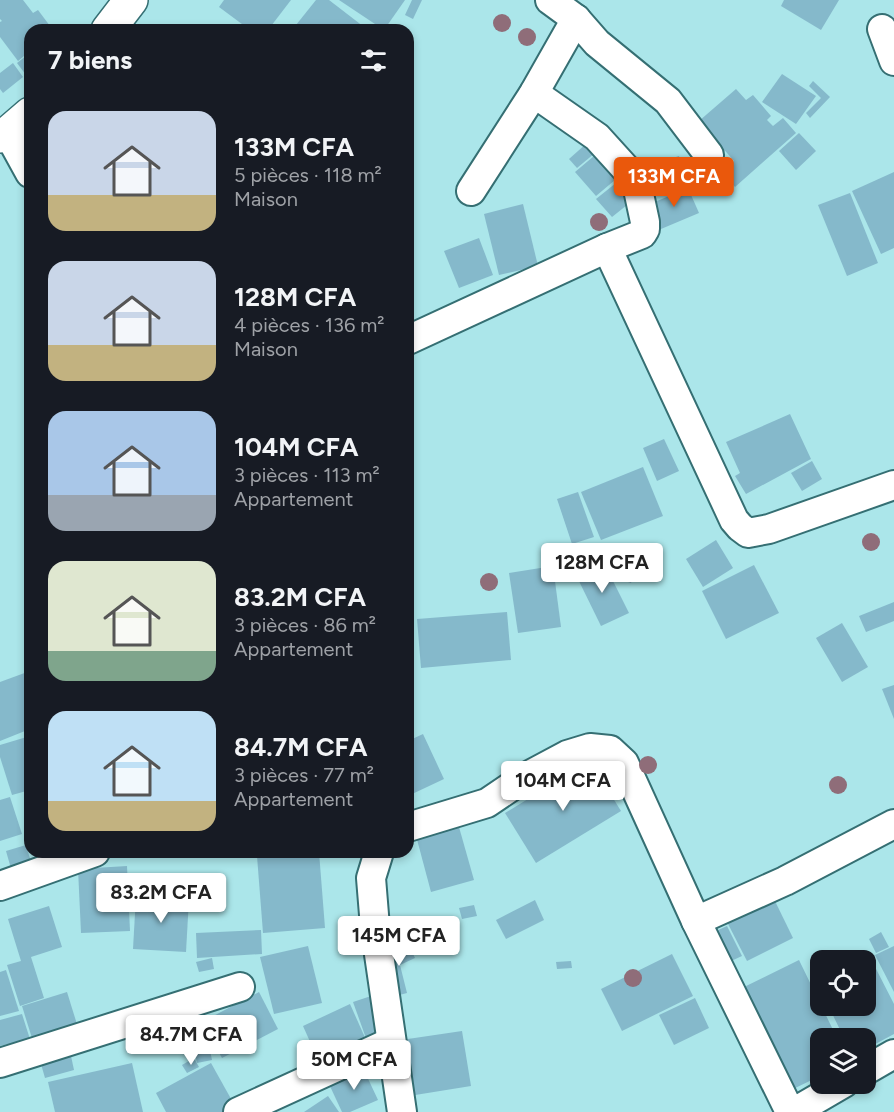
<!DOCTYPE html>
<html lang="fr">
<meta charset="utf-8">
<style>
:root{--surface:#171b24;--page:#20242c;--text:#f1f3f6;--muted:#9ea1a6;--accent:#ea580c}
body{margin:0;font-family:Figtree,sans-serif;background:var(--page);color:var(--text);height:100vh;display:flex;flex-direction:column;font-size:22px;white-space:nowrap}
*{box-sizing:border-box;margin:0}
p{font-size:20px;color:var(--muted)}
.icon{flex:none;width:33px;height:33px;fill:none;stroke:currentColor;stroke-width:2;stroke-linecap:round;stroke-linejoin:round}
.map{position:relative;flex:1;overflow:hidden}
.sheet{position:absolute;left:24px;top:24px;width:390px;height:834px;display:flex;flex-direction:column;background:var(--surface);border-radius:18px;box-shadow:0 3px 9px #0003}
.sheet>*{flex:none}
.buttons{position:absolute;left:810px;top:950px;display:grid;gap:12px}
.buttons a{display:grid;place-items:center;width:66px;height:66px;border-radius:12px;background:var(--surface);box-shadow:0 3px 9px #0003;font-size:30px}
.price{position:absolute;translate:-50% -51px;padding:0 14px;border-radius:6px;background:#fff;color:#222;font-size:20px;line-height:39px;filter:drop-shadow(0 2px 3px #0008)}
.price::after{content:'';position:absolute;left:50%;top:36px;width:18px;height:14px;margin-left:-9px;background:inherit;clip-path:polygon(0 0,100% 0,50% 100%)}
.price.current{background:var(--accent);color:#fff}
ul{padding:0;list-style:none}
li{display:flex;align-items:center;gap:18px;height:150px;padding:0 24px}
li span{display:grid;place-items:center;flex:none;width:168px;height:120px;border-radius:18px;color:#555}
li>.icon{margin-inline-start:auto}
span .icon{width:72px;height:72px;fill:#fffc;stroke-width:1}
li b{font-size:26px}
h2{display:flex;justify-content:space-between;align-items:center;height:72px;padding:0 24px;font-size:26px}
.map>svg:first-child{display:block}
.building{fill:#85b9cb}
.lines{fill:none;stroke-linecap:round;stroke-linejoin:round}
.street-casing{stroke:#356f73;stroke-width:32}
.secondary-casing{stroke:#356f73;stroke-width:36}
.street{stroke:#fff;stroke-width:28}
.secondary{stroke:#fff;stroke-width:33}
.tree{fill:#8f6d79}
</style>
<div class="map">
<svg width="894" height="1112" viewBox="0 0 894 1112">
<rect width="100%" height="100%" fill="#abe6ea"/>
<!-- building -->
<g class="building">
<polygon points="0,0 23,0 33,13 38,10 53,30 30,30 30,51 18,61 0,37 0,22 2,21 0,19"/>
<polygon points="224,0 291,0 268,30 250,30 219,7"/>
<polygon points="316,0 329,0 368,30 292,30"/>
<polygon points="339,0 405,0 384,30"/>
<polygon points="412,0 422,0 413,19 405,15"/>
<polygon points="784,0 839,0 821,30 781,6"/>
<polygon points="30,53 30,72 26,75 17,63"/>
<polygon points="13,63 23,77 3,93 0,89 0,73"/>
<polygon points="782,74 816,96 796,124 762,102"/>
<polygon points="813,81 830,97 810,118 806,113 821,98 809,86"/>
<polygon points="736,89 746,100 753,95 771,116 767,120 773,126 783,118 796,133 735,187 722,171 734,161 699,121"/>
<polygon points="799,133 816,151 796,170 779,151"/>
<polygon points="587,143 595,153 577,168 569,159"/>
<polygon points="594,156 615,180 596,196 575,172"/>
<polygon points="679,156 688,184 650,195 641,168"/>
<polygon points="894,172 894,248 881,254 852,191"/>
<polygon points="616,183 632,201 612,217 596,199"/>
<polygon points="688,188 699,213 661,229 650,204"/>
<polygon points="850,193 878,263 847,276 818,205"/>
<polygon points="523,204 538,266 499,275 484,214"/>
<polygon points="479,238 493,275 459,288 444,251"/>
<polygon points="790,414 811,459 746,494 735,476 740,473 726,442"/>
<polygon points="664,439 679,471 657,481 643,448"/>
<polygon points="812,461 822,479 802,491 791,473"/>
<polygon points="643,467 663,516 601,540 581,492"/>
<polygon points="578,492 594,537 572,544 557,499"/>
<polygon points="716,540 733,568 703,587 686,559"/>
<polygon points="629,551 641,555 631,583 619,579"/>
<polygon points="603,561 629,613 601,626 576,575"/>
<polygon points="754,565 779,613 726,639 702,591"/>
<polygon points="553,566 561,627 518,633 509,573"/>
<polygon points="894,602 894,621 866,632 859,616"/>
<polygon points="507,612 511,660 421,668 417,619"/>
<polygon points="842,623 868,667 842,682 816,638"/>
<polygon points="30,671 30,729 0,741 0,682"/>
<polygon points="894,685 894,719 882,689"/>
<polygon points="423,734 444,779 410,795 408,791 408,741"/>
<polygon points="30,736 30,790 12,795 0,757 0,745"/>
<polygon points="590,761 621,811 536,863 505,813"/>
<polygon points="10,797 22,834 0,841 0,800"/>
<polygon points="457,820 474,880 431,892 415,832"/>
<polygon points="26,845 34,872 14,879 6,851"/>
<polygon points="312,852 319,852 325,928 263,933 257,856"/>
<polygon points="127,866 130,931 81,933 78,869"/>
<polygon points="136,896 189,899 186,952 133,949"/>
<polygon points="773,897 793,938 747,961 726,920"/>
<polygon points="535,900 544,920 506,939 496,920"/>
<polygon points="474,905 477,916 462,919 459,908"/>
<polygon points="49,906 62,947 31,957 44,998 20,1006 7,965 21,961 8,919"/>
<polygon points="727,926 742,956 729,962 714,932"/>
<polygon points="261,930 262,954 197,958 196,933"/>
<polygon points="881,932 889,947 876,953 869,939"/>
<polygon points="406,939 415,958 400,965 407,993 392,997 385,969 396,967 387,949"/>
<polygon points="308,946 322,1003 274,1014 260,957"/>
<polygon points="894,946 894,992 875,955"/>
<polygon points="672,954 693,996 622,1031 601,989"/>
<polygon points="212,958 214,969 199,972 196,962"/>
<polygon points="799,960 837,1038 820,1038 820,1076 789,1091 740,989"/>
<polygon points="571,961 572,968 557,969 556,962"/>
<polygon points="873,963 894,1004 894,1034 866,1049 866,1038 844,1038 828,1005 866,1005 866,966"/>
<polygon points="6,970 19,1011 0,1016 0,972"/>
<polygon points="67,992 80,1034 35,1048 22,1006"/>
<polygon points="259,992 278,1029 222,1058 202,1022"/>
<polygon points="374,995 388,1033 367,1041 353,1002"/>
<polygon points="695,998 709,1028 674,1045 659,1015"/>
<polygon points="350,1004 367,1042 320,1064 303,1026"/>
<polygon points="22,1014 35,1055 13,1061 8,1044 0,1046 0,1020"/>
<polygon points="462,1031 471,1086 409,1096 401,1040"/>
<polygon points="208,1041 212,1060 197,1063 193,1045"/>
<polygon points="71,1056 74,1070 45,1078 41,1064"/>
<polygon points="194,1058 199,1067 187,1073 182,1065"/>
<polygon points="132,1063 143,1112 55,1112 48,1082"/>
<polygon points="211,1063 235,1106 224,1112 166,1112 156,1093"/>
<polygon points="363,1068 378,1100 350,1112 342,1112 329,1084"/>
<polygon points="328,1096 339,1112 304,1112"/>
</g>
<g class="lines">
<!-- street casing -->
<g class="street-casing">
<g id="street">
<polyline points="550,0 576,19 597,43 668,101 709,155"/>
<polyline points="882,29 894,61"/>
<polyline points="8,133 30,173"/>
<polyline points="471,191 534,93 576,19"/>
<polyline points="607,248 734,520 740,527 748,533 769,529 894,485"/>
<polyline points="408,340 607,248 642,234 645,229 645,222 636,180 597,137 534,93"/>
<polyline points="408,827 487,803 524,778 567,755 590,748 610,750 624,763 696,921 790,1112"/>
<polyline points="379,852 371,878 375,927 402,1112"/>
<polyline points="0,886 95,852"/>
<polyline points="696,921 785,881 894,824"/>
<polyline points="0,1063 240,987"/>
<polyline points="866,1070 894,1054"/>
<polyline points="238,1112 391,1042"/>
<polyline points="794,1112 844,1083"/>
</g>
</g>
<!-- secondary casing -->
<g class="secondary-casing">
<g id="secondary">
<polyline points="108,30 131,0"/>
<polyline points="0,136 8,133 30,114"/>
</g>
</g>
<!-- street -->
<use href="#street" class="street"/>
<!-- secondary -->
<use href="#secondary" class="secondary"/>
</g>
<!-- trees -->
<g class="tree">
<circle cx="502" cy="23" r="9"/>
<circle cx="527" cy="37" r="9"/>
<circle cx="599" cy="222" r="9"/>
<circle cx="871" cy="542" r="9"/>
<circle cx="489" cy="582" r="9"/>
<circle cx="648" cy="765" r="9"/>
<circle cx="838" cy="785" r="9"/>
<circle cx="633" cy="978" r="9"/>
</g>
</svg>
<div class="buttons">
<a><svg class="icon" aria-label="locate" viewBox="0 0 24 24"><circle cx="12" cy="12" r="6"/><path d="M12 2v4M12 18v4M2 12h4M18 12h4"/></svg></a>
<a><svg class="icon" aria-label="layers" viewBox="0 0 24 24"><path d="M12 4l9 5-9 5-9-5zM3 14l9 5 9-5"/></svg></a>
</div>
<b class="price current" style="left:674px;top:208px">133M CFA</b>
<b class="price" style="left:602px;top:594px">128M CFA</b>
<b class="price" style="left:563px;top:812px">104M CFA</b>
<b class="price" style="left:161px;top:924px">83.2M CFA</b>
<b class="price" style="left:399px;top:967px">145M CFA</b>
<b class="price" style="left:191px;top:1066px">84.7M CFA</b>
<b class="price" style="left:354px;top:1091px">50M CFA</b>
<section class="sheet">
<h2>7 biens<svg class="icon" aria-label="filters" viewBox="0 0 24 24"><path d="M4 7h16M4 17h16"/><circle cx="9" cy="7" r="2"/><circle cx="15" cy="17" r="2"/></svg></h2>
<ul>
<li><span style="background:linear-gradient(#c9d6e8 70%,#c2b280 0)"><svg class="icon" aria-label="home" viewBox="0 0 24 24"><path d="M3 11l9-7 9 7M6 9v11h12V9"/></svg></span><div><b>133M CFA</b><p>5 pièces · 118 m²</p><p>Maison</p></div></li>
<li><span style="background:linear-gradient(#c9d6e8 70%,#c2b280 0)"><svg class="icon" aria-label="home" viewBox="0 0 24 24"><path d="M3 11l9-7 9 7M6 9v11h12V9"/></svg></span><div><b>128M CFA</b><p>4 pièces · 136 m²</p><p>Maison</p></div></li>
<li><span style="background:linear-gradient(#a9c7e8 70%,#9aa5b1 0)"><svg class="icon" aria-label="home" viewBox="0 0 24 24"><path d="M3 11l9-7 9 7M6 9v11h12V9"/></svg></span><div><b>104M CFA</b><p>3 pièces · 113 m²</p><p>Appartement</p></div></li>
<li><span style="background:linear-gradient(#dfe7d0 75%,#7fa58c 0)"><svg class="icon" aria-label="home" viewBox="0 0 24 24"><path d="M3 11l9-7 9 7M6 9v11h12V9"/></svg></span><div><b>83.2M CFA</b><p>3 pièces · 86 m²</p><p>Appartement</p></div></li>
<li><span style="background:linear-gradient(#bfe0f5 75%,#c2b280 0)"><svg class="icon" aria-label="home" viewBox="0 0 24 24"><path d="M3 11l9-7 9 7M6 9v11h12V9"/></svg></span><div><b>84.7M CFA</b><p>3 pièces · 77 m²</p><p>Appartement</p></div></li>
</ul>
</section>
</div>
